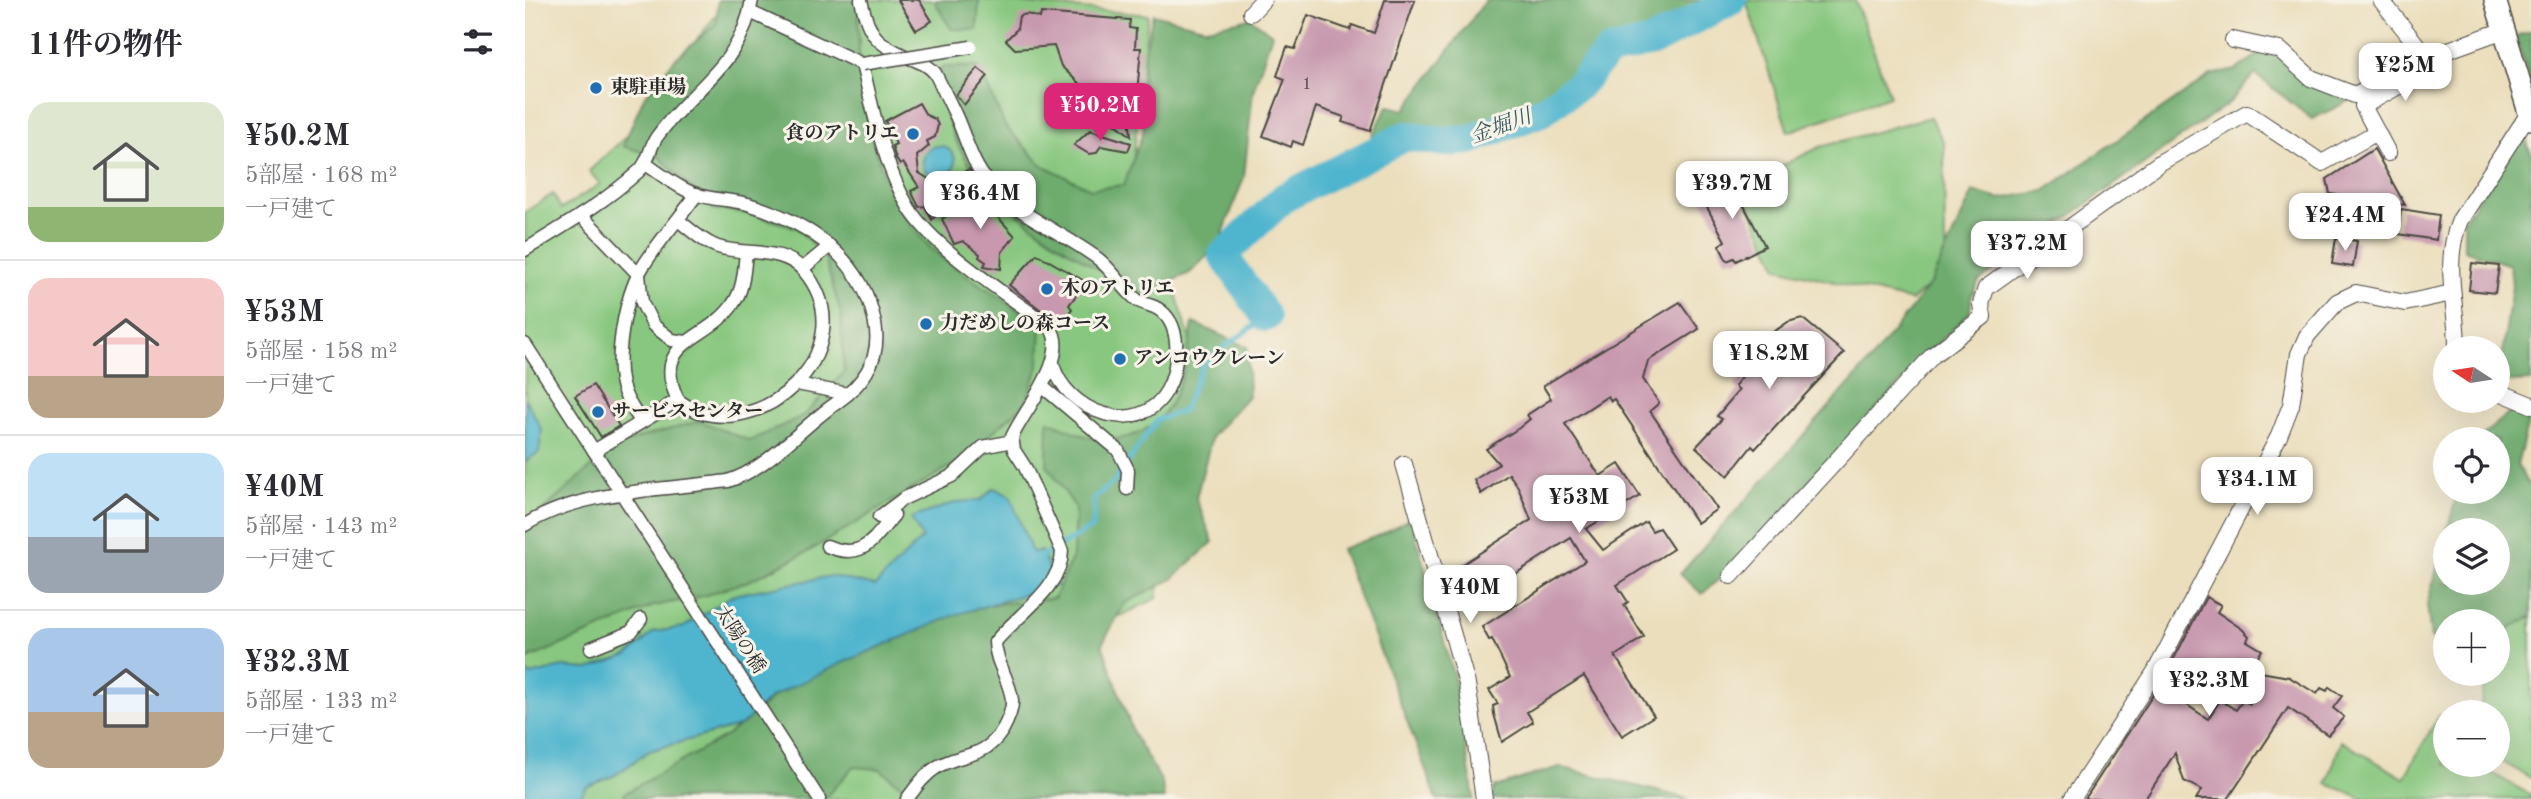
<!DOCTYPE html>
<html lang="ja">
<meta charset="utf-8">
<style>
:root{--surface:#fff;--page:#f7f7f7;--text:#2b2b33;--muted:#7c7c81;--line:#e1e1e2;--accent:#db2777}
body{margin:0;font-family:"Old Standard TT","Noto Serif JP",serif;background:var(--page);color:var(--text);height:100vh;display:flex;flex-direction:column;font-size:26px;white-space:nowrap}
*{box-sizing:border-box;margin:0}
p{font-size:23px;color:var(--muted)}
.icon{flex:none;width:38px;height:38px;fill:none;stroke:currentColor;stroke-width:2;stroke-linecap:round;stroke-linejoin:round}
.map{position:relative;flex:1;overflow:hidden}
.side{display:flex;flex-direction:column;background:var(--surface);width:525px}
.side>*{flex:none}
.needle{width:46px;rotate:282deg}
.controls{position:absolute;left:1908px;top:336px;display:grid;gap:14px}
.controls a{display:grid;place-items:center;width:77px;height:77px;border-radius:50%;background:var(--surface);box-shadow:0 7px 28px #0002;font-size:35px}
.price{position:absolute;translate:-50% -60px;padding:0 16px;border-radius:14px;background:#fff;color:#222;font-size:23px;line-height:46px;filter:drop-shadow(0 2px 4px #0008)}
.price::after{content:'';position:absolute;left:50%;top:42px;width:21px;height:16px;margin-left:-10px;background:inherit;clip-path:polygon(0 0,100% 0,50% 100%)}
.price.current{background:var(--accent);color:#fff}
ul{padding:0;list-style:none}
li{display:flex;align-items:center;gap:21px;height:175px;padding:0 28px}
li+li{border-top:2px solid var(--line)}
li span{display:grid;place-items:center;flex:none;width:196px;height:140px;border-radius:21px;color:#555}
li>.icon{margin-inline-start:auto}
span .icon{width:84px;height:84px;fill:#fffc;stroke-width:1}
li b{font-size:30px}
h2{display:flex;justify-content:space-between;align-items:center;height:84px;padding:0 28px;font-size:30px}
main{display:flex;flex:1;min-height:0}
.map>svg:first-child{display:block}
.green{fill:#88c77f;stroke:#5a7955;stroke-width:2}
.forest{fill:#6eac6e;stroke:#4c6c4c;stroke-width:2}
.water{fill:#4fb5ce;stroke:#3d707c;stroke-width:2}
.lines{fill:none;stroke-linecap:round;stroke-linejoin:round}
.stream{stroke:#4fb5ce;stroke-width:5}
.river{stroke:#4fb5ce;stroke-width:30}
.building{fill:#c798ae}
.pedestrian-casing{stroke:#484641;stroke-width:15}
.minor-casing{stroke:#484641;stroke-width:18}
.tertiary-casing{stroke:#484641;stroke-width:24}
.pedestrian{stroke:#fff;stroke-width:12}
.minor{stroke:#fff;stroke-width:16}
.tertiary{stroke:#fff;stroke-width:21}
.pedestrian-bridge-casing{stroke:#484641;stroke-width:15;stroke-linecap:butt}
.pedestrian-bridge{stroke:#fff;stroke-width:12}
.poi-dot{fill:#1f6fb2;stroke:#f7f3e8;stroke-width:2.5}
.labels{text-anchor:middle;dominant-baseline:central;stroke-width:6;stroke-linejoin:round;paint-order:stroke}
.number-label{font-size:16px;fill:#52464c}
.poi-label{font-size:19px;font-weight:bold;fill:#2b2b2b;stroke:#f7f3e8;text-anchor:start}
.street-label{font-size:19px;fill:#2b2b2b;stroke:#f7f3e8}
.water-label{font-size:21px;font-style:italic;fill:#385b64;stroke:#f7f3e8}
</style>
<main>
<section class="side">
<h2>11件の物件<svg class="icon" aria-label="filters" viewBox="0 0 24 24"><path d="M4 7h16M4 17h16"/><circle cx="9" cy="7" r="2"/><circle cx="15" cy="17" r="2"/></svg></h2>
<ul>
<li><span style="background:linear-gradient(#dfe7d0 75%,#8fb573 0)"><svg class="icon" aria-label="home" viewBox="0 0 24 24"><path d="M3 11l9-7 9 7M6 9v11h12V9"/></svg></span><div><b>¥50.2M</b><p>5部屋 · 168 m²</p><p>一戸建て</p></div></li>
<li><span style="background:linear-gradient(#f6c9c9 70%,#b9a48a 0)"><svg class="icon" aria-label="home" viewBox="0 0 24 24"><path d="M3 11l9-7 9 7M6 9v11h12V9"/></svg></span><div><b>¥53M</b><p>5部屋 · 158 m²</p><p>一戸建て</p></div></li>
<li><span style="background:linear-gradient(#bfe0f5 60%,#9aa5b1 0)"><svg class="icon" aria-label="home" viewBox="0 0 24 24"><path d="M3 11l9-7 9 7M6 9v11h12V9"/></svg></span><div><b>¥40M</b><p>5部屋 · 143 m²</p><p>一戸建て</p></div></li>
<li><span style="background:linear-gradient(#a9c7e8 60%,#b9a48a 0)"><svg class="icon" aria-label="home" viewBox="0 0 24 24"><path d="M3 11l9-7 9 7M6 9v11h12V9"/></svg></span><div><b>¥32.3M</b><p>5部屋 · 133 m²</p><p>一戸建て</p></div></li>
</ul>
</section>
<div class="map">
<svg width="2006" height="799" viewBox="0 0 2006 799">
<rect width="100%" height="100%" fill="#f7f3e8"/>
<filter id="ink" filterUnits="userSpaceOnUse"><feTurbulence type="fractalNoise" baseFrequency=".0143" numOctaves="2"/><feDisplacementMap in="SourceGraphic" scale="14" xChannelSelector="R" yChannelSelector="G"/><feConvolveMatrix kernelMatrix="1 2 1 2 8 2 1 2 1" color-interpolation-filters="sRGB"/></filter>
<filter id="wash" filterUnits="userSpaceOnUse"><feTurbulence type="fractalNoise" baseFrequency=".00686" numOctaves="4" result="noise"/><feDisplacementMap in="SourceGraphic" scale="28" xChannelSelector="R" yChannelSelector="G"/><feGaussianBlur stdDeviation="1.57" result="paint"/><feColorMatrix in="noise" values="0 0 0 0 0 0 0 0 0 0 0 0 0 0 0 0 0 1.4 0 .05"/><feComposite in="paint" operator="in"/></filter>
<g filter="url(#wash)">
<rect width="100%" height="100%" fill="#ebdebc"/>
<!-- green -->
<g class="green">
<polygon points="198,0 460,0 623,15 603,213 640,258 672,362 632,598 563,632 621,799 0,799 0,212 28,194 36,209 75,184 64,171 143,97 141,79 200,4"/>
<polygon points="1221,0 1330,0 1365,96 1263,132"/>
<polygon points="1405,117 1419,143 1420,251 1406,284 1386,301 1253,268 1220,197 1227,180 1295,147"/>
<polygon points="2006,616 2006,778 1972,759 1972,712 1954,712 1962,674 1972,674 1972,636"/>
<polygon points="1914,715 1920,718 1920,765 1952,765 2006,795 2006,799 1840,799 1802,784 1816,741 1879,778"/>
</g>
<!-- forest -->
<g class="forest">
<path d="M 193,0 L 334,0 C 330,77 345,190 404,246 C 438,278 481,297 516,328 L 514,364 L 501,403 L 436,460 L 284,551 L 226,580 L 178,596 L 129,606 L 0,660 L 0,527 L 86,449 L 117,437 L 175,421 L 225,441 L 280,415 L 319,372 L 316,314 L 299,255 L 272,228 L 222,213 L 188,209 L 134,157 L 98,146 L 118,99 L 150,59 L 191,24 Z"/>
<polygon points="409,0 454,0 452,30 426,29"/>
<polygon points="961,0 1176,0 1177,9 1140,30 1075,50 1049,83 1012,107 943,135 875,131 848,146 845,140 863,106 880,110"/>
<path d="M 628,14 L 682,28 L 725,18 L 747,34 L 728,91 L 719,177 L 694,244 L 665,273 L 618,294 C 561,264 466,207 435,149 C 425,130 419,105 410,85 L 417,67 L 454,67 L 480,126 L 517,165 L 566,189 L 599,185 L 619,129 L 615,115 L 619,56 Z"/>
<polygon points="2006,31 2006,85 1991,36"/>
<polygon points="1734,54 1753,56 1783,80 1824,101 1787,119 1730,74 1704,103 1454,281 1446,297 1445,312 1404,352 1202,572 1177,594 1155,574 1345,361 1405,284 1448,192 1475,199 1519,191 1686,75 1711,70"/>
<polygon points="1998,133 2006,153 2006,381 1983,382 1974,378 1987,286 1985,265 1939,250 1939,220"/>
<path d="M 668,323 L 722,347 L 724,395 L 687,436 L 671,498 L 688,542 L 646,580 L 600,603 L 577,644 L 609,735 L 637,782 L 639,799 L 393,799 L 355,769 L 328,767 L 299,799 L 98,799 L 100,793 L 203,735 L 258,689 L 364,630 L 464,605 L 529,598 L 548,556 L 550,507 L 522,465 L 523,421 C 540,427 563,440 580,440 C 650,438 658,379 668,323 Z"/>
<polygon points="1987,411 2004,419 1992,465 2002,483 2006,484 2006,616 1972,636 1972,621 1920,621 1920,645 1906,638 1902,604 1920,540 1920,583 1972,583 1972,530 1922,530 1933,492 1972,492 1972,439 1953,439"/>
<polygon points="886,518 931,685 949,799 912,799 816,549 855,535"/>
<polygon points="1034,767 1164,799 966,799 970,787"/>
</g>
<!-- water -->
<g class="water">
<circle cx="414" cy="162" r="16"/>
<polygon points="0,398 17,430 14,452 0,462"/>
<polygon points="469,488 485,496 507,552 516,551 532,585 430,615 317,663 246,697 217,725 124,751 90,775 61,787 56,795 45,799 0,799 0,673 6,675 37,667 64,669 103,655 129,632 159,627 208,595 306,576 350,586 397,538 386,518 432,502 456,500"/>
</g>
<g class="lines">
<!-- stream -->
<polyline class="stream" points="514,558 568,527 569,498 589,482 632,420 658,411 679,362 741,317"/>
<!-- river -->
<polyline class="river" points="741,317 698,255 760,197 881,136 919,142 945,140 1016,112 1053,86 1083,52 1127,42 1207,0"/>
</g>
<g id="blocks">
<!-- building -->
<g class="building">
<polygon points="373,0 394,0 407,21 391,30"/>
<polygon points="860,0 890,0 845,131 817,122 819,117 791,107 778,145 768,141 766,147 738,136 760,79 752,76 762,47 770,49 783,15 825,30 827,25 849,33"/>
<polygon points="516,13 605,20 604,28 611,29 610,48 616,48 611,106 603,106 606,136 566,104 562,91 536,66 529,46 490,49 481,40 492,29 494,16 502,14 515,18"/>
<polygon points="453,68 463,76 439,105 431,95"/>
<polygon points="394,103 401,115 410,119 413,125 410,137 402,141 404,146 392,156 394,173 414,185 444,169 446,173 407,220 400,206 394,207 386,191 394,187 378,163 375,165 371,159 367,146 371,144 360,121"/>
<polygon points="565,130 606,143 603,151 576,146 571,153 564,154 549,145"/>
<polygon points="1849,149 1854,158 1880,205 1805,194 1802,179"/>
<polygon points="1204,177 1240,246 1211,261 1209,258 1202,261 1194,245 1200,241 1176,196"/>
<polygon points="454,196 490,236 477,252 476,269 459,266 461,262 454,257 455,254 438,241 429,244 417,219"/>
<polygon points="1876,209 1914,215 1911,240 1873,234"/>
<polygon points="1811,238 1832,241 1828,267 1807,264"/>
<polygon points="512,254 561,282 544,305 547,309 534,324 484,285"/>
<polygon points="1947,263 1974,266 1970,293 1944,290"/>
<polygon points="1155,302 1174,329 1123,361 1118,379 1134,403 1125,411 1192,509 1172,523 1089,399 1086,401 1083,396 1040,424 1075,476 1094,464 1115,496 1061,529 1078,550 1121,522 1127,531 1134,528 1148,549 1092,585 1103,602 1099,605 1119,637 1090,656 1129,716 1097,736 1059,676 1002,712 1008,722 977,742 969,714 968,706 973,704 964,690 985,677 967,639 964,640 957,627 1060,561 1046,538 948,601 927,571 1006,520 993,487 984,474 956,494 949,480 974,464 961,449 994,428 1005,419 1002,415 1026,399 1018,386"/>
<polygon points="1277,318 1319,353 1230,449 1227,446 1203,476 1171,447 1197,419 1192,416 1214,390 1210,386 1243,341 1240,338 1263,322"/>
<polygon points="68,385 94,426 76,437 50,396"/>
<polygon points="1681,597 1696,605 1692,612 1717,629 1724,636 1722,641 1737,650 1725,670 1708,660 1687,692 1668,679 1656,701 1683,719 1695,700 1711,710 1718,700 1725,704 1729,671 1764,677 1792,694 1796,688 1802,691 1804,687 1817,696 1808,708 1819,717 1803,735 1763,708 1703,799 1671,799 1677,790 1659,781 1650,753 1620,799 1560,799 1639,678"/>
</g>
</g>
</g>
<g filter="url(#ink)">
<use href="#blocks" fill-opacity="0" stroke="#484641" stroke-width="2"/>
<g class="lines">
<!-- pedestrian casing -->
<g class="pedestrian-casing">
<g id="pedestrian">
<path d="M 336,0 C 344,37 352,44 387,59 C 397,63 403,65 410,73 C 417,87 424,101 431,116 C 441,138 447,164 463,182 C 492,215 537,232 572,258 C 588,270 597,288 612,300 C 619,305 630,305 636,311 C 658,328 653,370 642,390 C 614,441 540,411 528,364"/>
<path d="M 225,12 L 337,64 C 349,113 358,164 384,208 C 410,250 483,295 524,326 C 548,355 498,411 487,437 L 489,450 L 500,467 L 537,551 C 537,588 492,615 470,642 C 470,662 485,680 487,700 C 488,710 482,722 477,731 C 458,760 437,752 412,767 C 399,775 391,787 382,799"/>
<polyline points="56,215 114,275 117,303 128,325 147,340 161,342"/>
<path d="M 153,220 C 166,230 178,242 193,247 C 220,256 258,246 279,271 C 346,351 225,456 153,400 C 124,340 184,341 208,304 C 219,289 219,270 221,252"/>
<path d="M 0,250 C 39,226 80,202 114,171 C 124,162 124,149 131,138 C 166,88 216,67 227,0"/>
<polyline points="277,269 305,246"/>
<polyline points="0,344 294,799"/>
<polyline points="272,384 323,394"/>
<polyline points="518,387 593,450 603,470 602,489"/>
<path d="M 116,422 C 111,413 104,404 100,394 C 87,364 100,296 117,268 C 133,242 154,219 172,194"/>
<polyline points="69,451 153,400"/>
<polyline points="354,517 378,499 427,476 458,447 487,441"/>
<path d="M 0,525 C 55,490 139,490 203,481 C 244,468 275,428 310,404 C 337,385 357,360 350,324 C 339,259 283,222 223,204 C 203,199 180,200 161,190 C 147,183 134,173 121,164"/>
<path d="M 302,546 C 338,561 348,540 369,515"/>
<polyline points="66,648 106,632 116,619"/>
</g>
</g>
<!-- minor casing -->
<g class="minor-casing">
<g id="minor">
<polyline points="1856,0 1903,59 1895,74 1838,106 1863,153"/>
<polyline points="726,13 738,0"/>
<polyline points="1708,40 1755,50 1786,78 1830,95 1890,62 1979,30"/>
<path d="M 1932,348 C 1932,304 1917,263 1935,220 L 2004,113"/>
<polyline points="1972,391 2006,405"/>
<polyline points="879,464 942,684 959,799"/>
<polyline points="1206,576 1408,355 1458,317 1456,304 1461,288 1636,162 1722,113 1797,163 1852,132"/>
<polyline points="1547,799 1630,672 1754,436 1766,405 1774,354 1782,336 1812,302 1831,293 1880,303 1927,293"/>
</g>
</g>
<!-- tertiary casing -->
<g class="tertiary-casing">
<polyline id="tertiary" points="1970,0 2006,119"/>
</g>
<!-- pedestrian -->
<use href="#pedestrian" class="pedestrian"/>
<!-- minor -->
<use href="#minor" class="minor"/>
<!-- tertiary -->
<use href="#tertiary" class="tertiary"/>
<!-- pedestrian-bridge casing -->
<g class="pedestrian-bridge-casing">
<polyline id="pedestrian-bridge" points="337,64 446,47"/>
</g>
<!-- pedestrian-bridge -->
<use href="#pedestrian-bridge" class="pedestrian-bridge"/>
</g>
</g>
<!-- markers -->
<g class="poi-dot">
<circle cx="71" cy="88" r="7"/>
<circle cx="388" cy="134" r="7"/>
<circle cx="522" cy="289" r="7"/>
<circle cx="401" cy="324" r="7"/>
<circle cx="595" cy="359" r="7"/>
<circle cx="73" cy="412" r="7"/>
</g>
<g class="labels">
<!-- number labels -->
<g class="number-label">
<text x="782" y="85">1</text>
</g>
<!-- poi labels -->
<g class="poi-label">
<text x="85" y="88">東駐車場</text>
<text x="374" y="134" text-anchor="end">食のアトリエ</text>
<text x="536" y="289">木のアトリエ</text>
<text x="415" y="324">力だめしの森コース</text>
<text x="609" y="359">アンコウクレーン</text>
<text x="87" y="412">サービスセンター</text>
</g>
<!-- street labels -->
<g class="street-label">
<text transform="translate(214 640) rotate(57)">太陽の橋</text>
</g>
<!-- water labels -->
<g class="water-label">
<text transform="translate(976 127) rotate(-20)">金堀川</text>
</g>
</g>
</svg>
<div class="controls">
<a><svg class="needle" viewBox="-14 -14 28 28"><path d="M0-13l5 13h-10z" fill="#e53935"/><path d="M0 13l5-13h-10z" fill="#7c7c81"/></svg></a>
<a><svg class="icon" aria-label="locate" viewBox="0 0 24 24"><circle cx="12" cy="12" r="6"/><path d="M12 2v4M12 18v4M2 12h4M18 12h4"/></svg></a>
<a><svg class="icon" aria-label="layers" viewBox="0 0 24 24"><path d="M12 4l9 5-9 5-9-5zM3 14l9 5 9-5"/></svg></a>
<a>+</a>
<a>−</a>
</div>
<b class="price" style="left:1880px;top:103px">¥25M</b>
<b class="price current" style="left:575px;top:143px">¥50.2M</b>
<b class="price" style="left:1207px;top:221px">¥39.7M</b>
<b class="price" style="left:455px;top:231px">¥36.4M</b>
<b class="price" style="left:1820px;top:253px">¥24.4M</b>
<b class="price" style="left:1502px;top:281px">¥37.2M</b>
<b class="price" style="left:1244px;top:391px">¥18.2M</b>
<b class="price" style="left:1732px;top:517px">¥34.1M</b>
<b class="price" style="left:1054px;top:535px">¥53M</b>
<b class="price" style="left:945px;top:625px">¥40M</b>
<b class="price" style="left:1684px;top:718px">¥32.3M</b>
</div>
</main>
